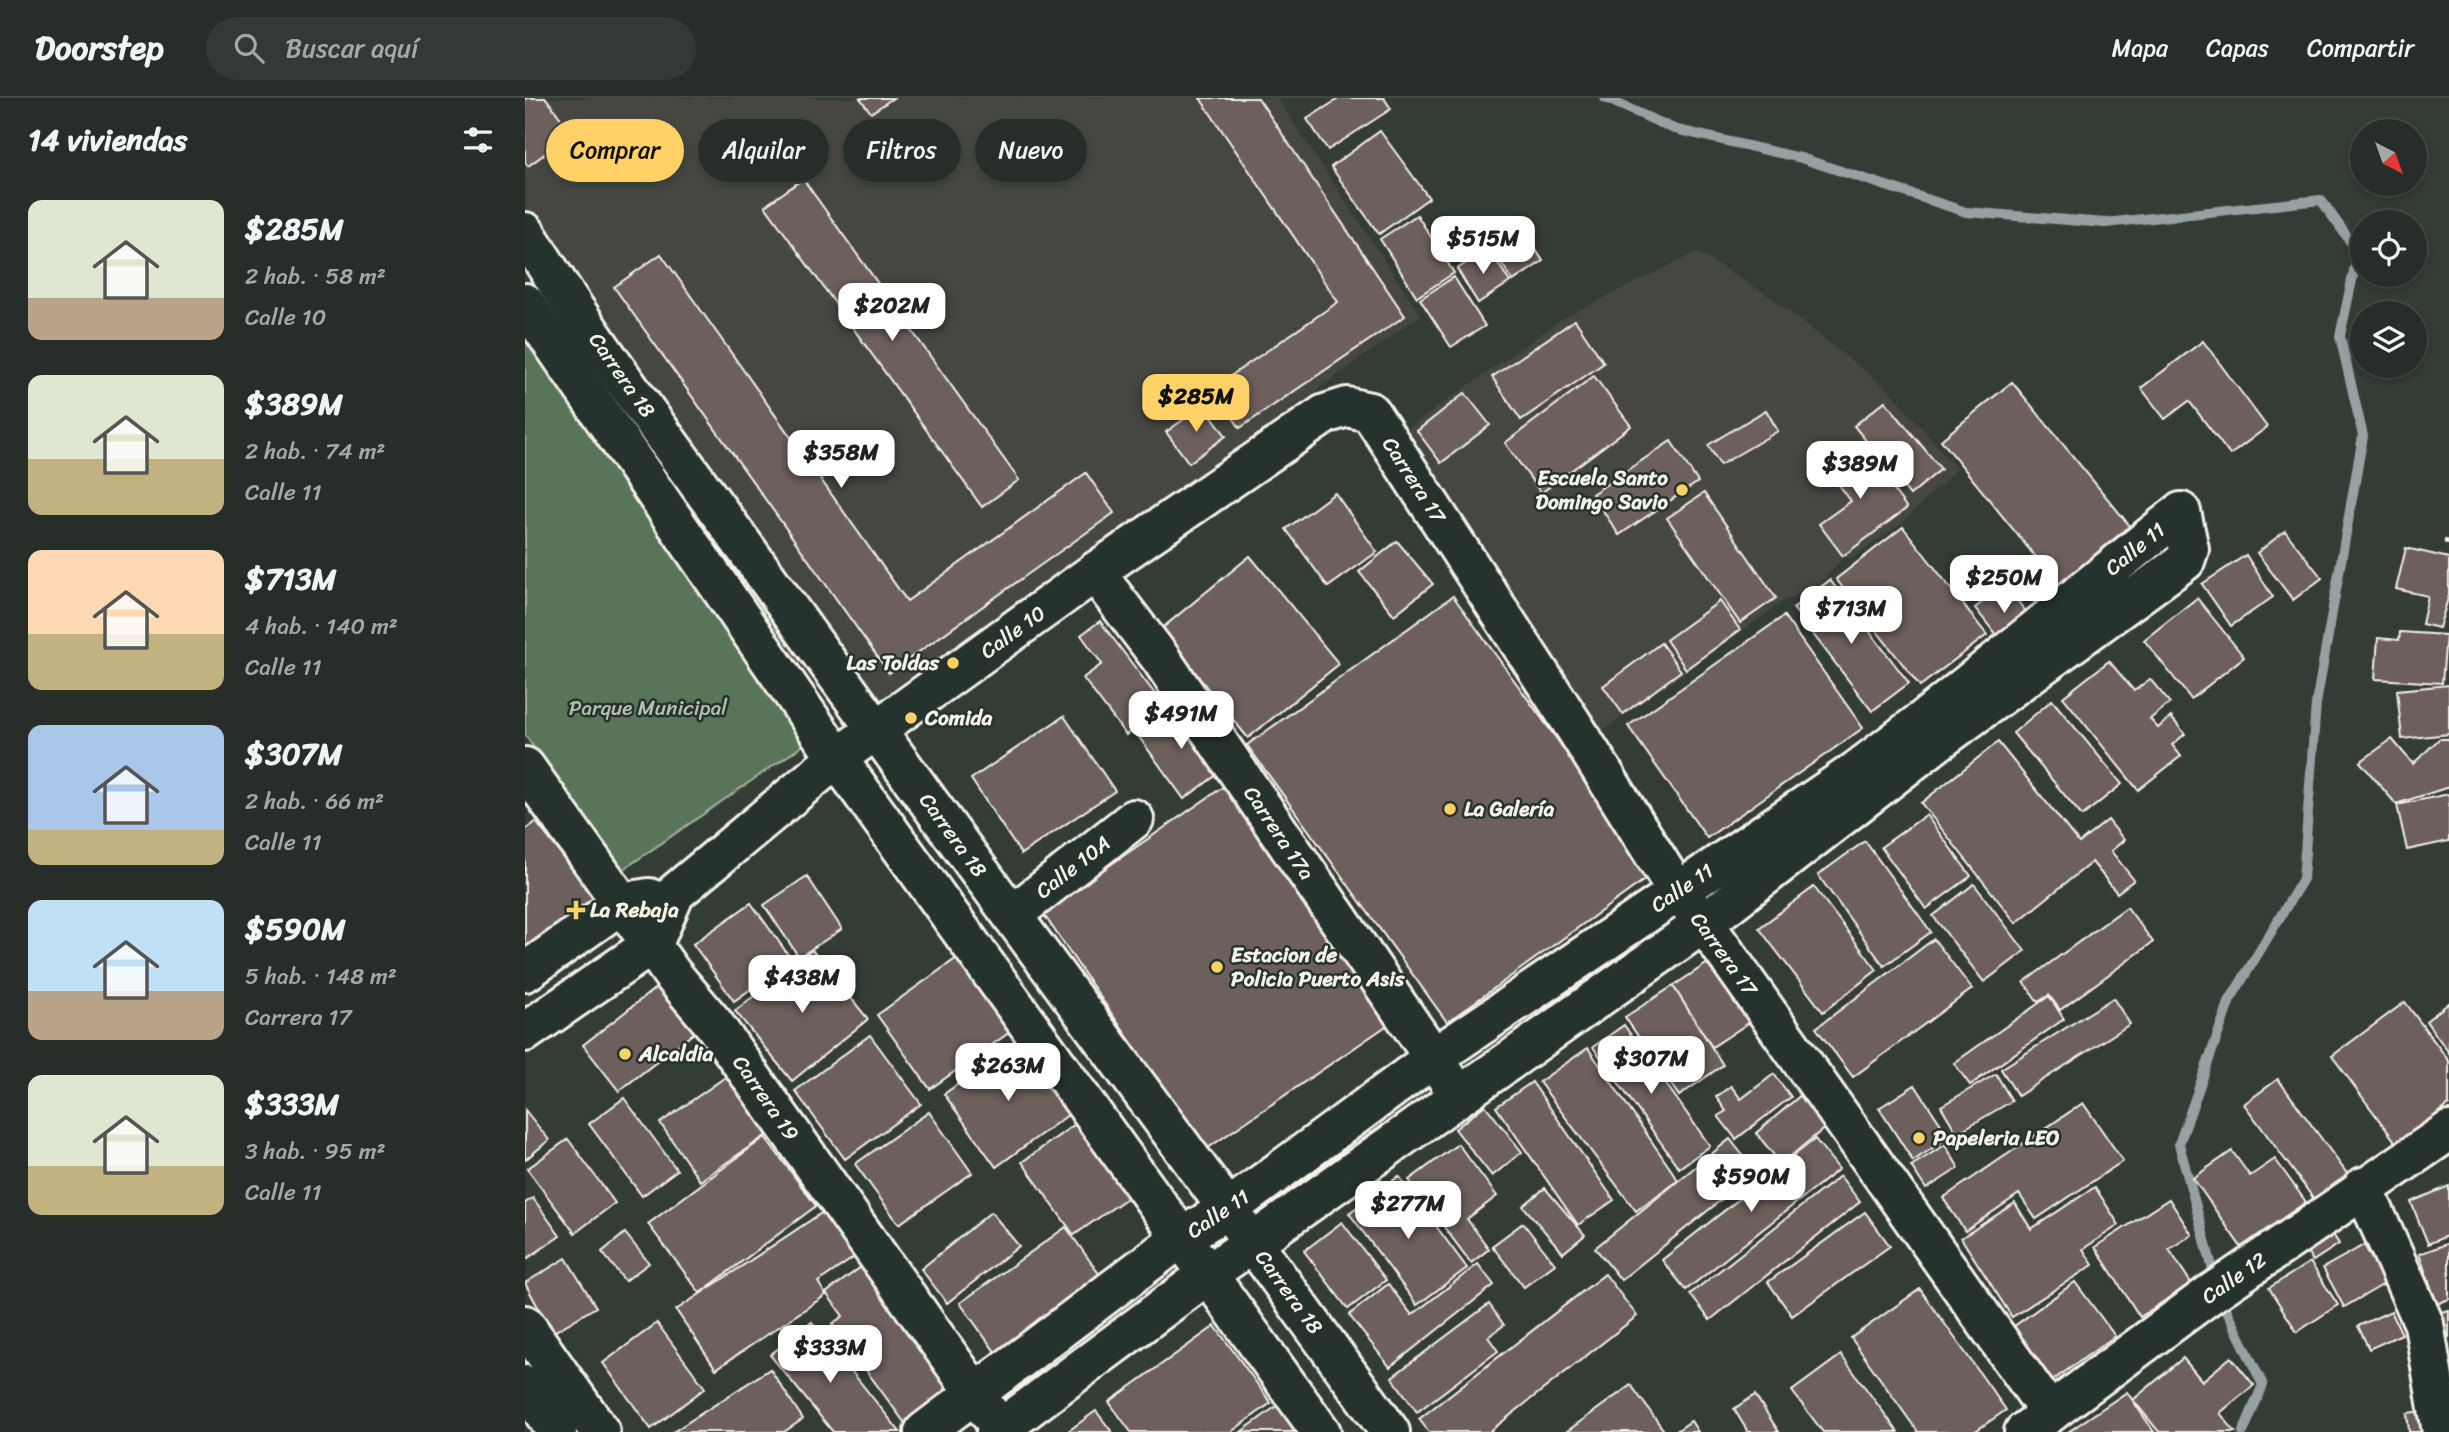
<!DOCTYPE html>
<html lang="es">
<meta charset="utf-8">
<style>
:root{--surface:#272d28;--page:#333934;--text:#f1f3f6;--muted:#a4a8a8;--line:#434945;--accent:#ffd166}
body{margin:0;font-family:Sriracha,sans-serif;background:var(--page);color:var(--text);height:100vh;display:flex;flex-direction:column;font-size:26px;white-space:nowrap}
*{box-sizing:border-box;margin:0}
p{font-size:23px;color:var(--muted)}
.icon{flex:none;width:38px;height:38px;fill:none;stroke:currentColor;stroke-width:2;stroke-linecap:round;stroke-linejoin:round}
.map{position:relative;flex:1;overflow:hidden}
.side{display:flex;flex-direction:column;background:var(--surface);width:525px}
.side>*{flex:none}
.guide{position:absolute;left:21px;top:21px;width:665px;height:63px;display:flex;gap:14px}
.needle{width:46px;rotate:139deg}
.tools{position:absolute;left:1825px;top:21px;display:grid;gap:14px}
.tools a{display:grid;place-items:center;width:77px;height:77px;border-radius:50%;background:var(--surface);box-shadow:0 4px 10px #0003,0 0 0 2px var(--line);font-size:35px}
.price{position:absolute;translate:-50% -60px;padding:0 16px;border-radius:14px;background:#fff;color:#222;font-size:23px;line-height:46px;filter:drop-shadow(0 2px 4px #0008)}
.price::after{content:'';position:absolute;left:50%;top:42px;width:21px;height:16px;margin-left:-10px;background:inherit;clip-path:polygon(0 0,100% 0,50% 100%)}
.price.active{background:var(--accent);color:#111}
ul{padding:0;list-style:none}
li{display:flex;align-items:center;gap:21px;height:175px;padding:0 28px}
li span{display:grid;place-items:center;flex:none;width:196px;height:140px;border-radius:14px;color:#555}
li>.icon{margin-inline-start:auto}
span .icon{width:84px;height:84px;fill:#fffc;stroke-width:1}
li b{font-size:30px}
h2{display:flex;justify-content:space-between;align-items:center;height:84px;padding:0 28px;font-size:30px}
.chip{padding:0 24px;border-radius:32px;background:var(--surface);box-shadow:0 4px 10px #0003,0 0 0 2px var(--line);font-size:24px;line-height:63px}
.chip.active{background:var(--accent);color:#111}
header{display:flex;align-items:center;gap:42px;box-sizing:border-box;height:98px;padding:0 35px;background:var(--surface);border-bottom:2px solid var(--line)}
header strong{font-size:33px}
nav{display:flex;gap:38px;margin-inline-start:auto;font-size:24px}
.search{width:490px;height:63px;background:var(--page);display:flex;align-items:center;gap:18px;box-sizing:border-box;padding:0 24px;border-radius:38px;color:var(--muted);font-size:26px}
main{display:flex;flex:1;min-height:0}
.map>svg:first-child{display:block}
.built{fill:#454641}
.green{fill:#59745a;stroke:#a6b2a1;stroke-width:2}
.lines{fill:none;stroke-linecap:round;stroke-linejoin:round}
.stream{stroke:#95a1a2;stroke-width:10}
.building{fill:#6c5f5b;stroke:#f4f1e8;stroke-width:2}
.minor-casing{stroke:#f4f1e8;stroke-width:44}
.major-casing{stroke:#f4f1e8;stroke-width:44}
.path{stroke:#f4f1e8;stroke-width:4.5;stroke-dasharray:7 5;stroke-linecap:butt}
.minor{stroke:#26332d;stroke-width:38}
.major{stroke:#26332d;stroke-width:38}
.poi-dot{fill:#ffd166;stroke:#26332d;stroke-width:2.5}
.labels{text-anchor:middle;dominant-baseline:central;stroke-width:5;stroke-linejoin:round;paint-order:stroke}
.street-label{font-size:21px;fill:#f4f1e8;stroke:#26332d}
.poi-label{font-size:21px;font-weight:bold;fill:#f4f1e8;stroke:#26332d;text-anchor:start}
.park-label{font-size:21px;fill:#b6bfaf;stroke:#26332d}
</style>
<header>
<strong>Doorstep</strong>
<div class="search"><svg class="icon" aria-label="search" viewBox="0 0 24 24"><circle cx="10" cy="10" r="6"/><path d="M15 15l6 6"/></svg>Buscar aquí</div>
<nav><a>Mapa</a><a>Capas</a><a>Compartir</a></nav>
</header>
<main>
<section class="side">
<h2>14 viviendas<svg class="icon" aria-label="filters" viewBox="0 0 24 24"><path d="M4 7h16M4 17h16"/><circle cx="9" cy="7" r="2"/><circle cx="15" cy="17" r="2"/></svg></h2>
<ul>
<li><span style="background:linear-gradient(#dfe7d0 70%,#b9a48a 0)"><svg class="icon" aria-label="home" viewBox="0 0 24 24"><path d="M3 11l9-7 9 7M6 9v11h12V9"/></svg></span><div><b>$285M</b><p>2 hab. · 58 m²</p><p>Calle 10</p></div></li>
<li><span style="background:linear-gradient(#dfe7d0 60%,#c2b280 0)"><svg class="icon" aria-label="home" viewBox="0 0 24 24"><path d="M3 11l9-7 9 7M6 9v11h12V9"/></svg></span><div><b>$389M</b><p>2 hab. · 74 m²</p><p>Calle 11</p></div></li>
<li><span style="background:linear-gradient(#ffd9b3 60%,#c2b280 0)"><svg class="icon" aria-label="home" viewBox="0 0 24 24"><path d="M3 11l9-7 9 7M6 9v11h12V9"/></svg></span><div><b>$713M</b><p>4 hab. · 140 m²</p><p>Calle 11</p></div></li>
<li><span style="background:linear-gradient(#a9c7e8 75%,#c2b280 0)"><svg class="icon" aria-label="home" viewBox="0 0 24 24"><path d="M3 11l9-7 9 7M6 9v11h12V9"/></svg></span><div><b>$307M</b><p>2 hab. · 66 m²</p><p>Calle 11</p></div></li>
<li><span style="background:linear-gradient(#bfe0f5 65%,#b9a48a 0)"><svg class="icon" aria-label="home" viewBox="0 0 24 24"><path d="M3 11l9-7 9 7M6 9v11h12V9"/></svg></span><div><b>$590M</b><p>5 hab. · 148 m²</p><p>Carrera 17</p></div></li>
<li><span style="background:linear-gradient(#dfe7d0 65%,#c2b280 0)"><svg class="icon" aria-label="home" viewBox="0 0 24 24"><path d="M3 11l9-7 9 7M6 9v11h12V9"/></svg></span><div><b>$333M</b><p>3 hab. · 95 m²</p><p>Calle 11</p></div></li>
</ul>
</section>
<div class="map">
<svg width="1924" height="1334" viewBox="0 0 1924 1334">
<rect width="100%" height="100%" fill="#343c36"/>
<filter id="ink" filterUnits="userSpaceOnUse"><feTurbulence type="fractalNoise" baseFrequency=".0143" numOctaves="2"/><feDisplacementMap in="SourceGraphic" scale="14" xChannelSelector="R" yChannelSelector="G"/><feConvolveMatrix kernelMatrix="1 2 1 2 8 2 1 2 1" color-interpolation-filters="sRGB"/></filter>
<g filter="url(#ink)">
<!-- built -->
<g class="built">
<polygon points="0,0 752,0 896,217 355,608 0,129"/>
<polygon points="1172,154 1246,199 1366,294 1432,371 1376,426 1329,459 1318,460 1294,487 1259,503 1072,637 868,341 1038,220"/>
</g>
<!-- green -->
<polygon class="green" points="0,238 287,641 96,773 0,637"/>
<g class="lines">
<!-- stream -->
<g class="stream">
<polyline points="1080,0 1149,31 1276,60 1441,114 1580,125 1796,102 1833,154 1815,238 1838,338 1791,606 1778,781 1705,902 1654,1046 1691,1183"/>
<polyline points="1695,1198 1738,1287 1718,1334"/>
</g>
</g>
<!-- building -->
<g class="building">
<polygon points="0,0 21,0 47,36 3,68 0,64"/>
<polygon points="335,0 368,0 346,15"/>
<polygon points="675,0 733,0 880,218 715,330 688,290 813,204"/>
<polygon points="815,0 859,0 866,11 803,52 782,21"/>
<polygon points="855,33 904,100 854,136 806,69"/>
<polygon points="278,81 494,382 457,409 240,108"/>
<polygon points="892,117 929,175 892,199 855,141"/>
<polygon points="991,121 1018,163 988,183 961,141"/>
<polygon points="964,151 985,184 953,205 932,171"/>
<polygon points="136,156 382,503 561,375 589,415 364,575 89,189"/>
<polygon points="929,179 960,228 926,249 895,201"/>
<polygon points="1050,222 1079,265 996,322 967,279"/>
<polygon points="1678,243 1742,329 1705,357 1664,303 1640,321 1616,290"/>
<polygon points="1069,278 1106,328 1016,395 980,345"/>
<polygon points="1487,284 1605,428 1533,487 1416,342"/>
<polygon points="940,295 965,327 916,365 892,333"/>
<polygon points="1360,303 1416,371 1385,397 1329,328"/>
<polygon points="679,307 701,338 664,365 641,334"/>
<polygon points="1241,312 1253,333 1195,367 1183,347"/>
<polygon points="1146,343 1173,384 1094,437 1067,396"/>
<polygon points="1334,346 1382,410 1318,458 1294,426 1326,403 1301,370"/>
<polygon points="810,395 852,454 803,489 761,431"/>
<polygon points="1179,395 1251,500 1215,525 1142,420"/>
<polygon points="1378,429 1462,537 1395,588 1311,481"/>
<polygon points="1760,433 1797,480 1768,502 1732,455"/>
<polygon points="872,443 908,486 869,517 834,474"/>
<polygon points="1881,450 1924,460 1924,497 1914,530 1897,526 1903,498 1871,491"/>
<polygon points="1721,457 1748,499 1706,528 1677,486"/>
<polygon points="725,458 814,566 723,640 635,532"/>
<polygon points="1305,482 1384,585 1347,613 1268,510"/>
<polygon points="1480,487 1509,524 1479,547 1450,510"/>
<polygon points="928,498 1129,775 922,924 722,647"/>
<polygon points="1672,500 1719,559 1666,601 1619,542"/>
<polygon points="1195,503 1215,532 1161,571 1141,542"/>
<polygon points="1259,518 1338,630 1182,740 1103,628"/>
<polygon points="575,523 639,608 601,637 558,580 577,566 556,537"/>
<polygon points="1875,534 1921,537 1917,585 1850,581 1853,540 1874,542"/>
<polygon points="1136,545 1156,573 1098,616 1078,588"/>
<polygon points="1584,563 1609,593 1625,581 1645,605 1625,621 1633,630 1646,619 1660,636 1647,647 1656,658 1613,692 1538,599"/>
<polygon points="1924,587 1924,636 1877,641 1872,592"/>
<polygon points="1527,602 1597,686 1557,718 1488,635"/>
<polygon points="653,605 701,670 659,701 611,635"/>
<polygon points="539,618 590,693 496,756 446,681"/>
<polygon points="1867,641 1888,666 1914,641 1924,641 1924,689 1871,706 1835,664"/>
<polygon points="1473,644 1554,745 1583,722 1599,742 1586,753 1609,782 1592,795 1567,764 1491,825 1396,705"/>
<polygon points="704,685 867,924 680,1052 517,814"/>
<polygon points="1924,696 1924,743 1882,752 1872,707"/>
<polygon points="1401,717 1446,778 1401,811 1356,749"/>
<polygon points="11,724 71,801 0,856 0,732"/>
<polygon points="1340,743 1406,834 1359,868 1293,777"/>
<polygon points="282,778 317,831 274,859 239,807"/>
<polygon points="1449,786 1500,853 1459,884 1408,818"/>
<polygon points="1289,789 1352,872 1298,914 1234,830"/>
<polygon points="226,805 267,862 209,903 168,846"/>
<polygon points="1602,809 1628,844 1535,912 1524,897 1513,904 1499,884"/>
<polygon points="1409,841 1447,891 1328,979 1291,930"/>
<polygon points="287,852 343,921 267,983 210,913"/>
<polygon points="432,860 485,934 405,991 352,917"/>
<polygon points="1186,863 1225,924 1187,949 1148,888"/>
<polygon points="137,885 174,931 94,993 58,947"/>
<polygon points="1148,888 1198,967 1154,998 1100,919"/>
<polygon points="1524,898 1539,921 1445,987 1429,965"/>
<polygon points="1588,900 1605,926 1493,998 1476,971"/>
<polygon points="1880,904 1924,963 1924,1007 1872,1046 1807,958"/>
<polygon points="1924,905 1924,955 1901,923"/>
<polygon points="1099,927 1185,1048 1154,1070 1068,949"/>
<polygon points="345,937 396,1006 320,1061 270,993"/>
<polygon points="495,942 547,1014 471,1069 419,996"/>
<polygon points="1063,950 1153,1082 1111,1113 1014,984"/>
<polygon points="212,971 231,998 221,1005 243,1036 175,1083 135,1025"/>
<polygon points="1249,976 1266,999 1211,1041 1193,1018 1201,1013 1191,999 1206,988 1216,1001"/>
<polygon points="1471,976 1487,1003 1432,1035 1416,1008"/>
<polygon points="1753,981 1823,1077 1789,1101 1719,1006"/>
<polygon points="1007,984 1089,1102 1053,1127 971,1009"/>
<polygon points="1390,987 1424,1039 1388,1063 1354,1010"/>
<polygon points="1276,997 1302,1028 1256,1066 1231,1035"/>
<polygon points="99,1000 152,1072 117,1098 64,1026"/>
<polygon points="1558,1005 1598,1063 1511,1121 1494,1096 1440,1133 1418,1100"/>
<polygon points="960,1007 997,1054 967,1078 930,1031"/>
<polygon points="0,1012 24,1042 0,1062"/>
<polygon points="404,1014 447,1075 374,1126 330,1066"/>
<polygon points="556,1022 609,1095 549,1137 497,1064"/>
<polygon points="240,1039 291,1108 175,1195 123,1126"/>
<polygon points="43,1041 90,1105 50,1135 2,1071"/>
<polygon points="1205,1041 1231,1074 1096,1182 1070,1150"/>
<polygon points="1290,1041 1314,1071 1161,1192 1137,1162"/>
<polygon points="933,1046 972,1098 942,1121 964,1151 946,1165 884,1082"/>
<polygon points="1420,1047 1434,1070 1401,1091 1386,1068"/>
<polygon points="1707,1053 1725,1078 1750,1061 1781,1104 1716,1149 1668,1080"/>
<polygon points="874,1078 942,1170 892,1207 824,1115"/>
<polygon points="1315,1078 1335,1104 1185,1222 1165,1196"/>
<polygon points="1924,1088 1924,1137 1903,1146 1886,1104"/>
<polygon points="1570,1089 1594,1127 1558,1151 1568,1167 1487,1219 1436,1140 1490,1105 1506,1131"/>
<polygon points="1020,1090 1060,1137 1038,1155 998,1108"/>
<polygon points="8,1100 35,1138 0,1162 0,1105"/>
<polygon points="1644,1101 1667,1137 1644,1151 1666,1185 1615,1219 1570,1149"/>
<polygon points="304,1110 334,1156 293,1184 301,1197 191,1271 151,1212"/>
<polygon points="466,1114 494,1148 422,1205 396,1171"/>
<polygon points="1340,1114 1365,1148 1267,1218 1243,1184"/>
<polygon points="1799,1122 1814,1146 1788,1163 1773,1139"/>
<polygon points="817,1124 861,1182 823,1211 779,1153"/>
<polygon points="998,1125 1030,1166 999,1189 967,1148"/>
<polygon points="541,1129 577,1180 471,1255 435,1205"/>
<polygon points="100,1135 124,1165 100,1183 77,1154"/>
<polygon points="1924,1145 1924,1201 1912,1206 1894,1156"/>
<polygon points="1839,1147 1861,1185 1819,1209 1798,1170"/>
<polygon points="41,1160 71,1209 27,1235 0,1185"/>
<polygon points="1785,1164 1813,1207 1772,1234 1744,1190"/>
<polygon points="953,1166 969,1187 865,1269 824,1217 863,1186 887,1217"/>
<polygon points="336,1169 431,1298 385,1332 307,1226 318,1218 301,1195"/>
<polygon points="1080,1176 1112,1218 964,1334 904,1334 894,1321"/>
<polygon points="1550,1184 1590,1238 1520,1288 1481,1234"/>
<polygon points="1395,1191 1481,1312 1449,1334 1393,1334 1326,1240"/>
<polygon points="964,1206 979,1227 963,1239 973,1253 892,1314 867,1279"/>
<polygon points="1924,1212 1924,1239 1919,1240 1912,1215"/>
<polygon points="1866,1213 1877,1236 1844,1251 1833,1228"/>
<polygon points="287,1224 375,1334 308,1334 245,1257"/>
<polygon points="132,1225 180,1290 126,1331 78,1265"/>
<polygon points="690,1228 746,1305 706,1334 606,1334 584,1304"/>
<polygon points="1316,1257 1373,1334 1298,1334 1267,1293"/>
<polygon points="1706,1259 1729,1287 1695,1315 1710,1334 1634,1334 1608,1302 1658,1260 1677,1283"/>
<polygon points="245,1271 278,1321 259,1334 148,1334"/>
<polygon points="1106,1287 1140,1334 1041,1334"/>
<polygon points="1602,1294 1629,1334 1543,1334 1559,1323"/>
<polygon points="1230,1297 1254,1334 1223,1334 1209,1311"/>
<polygon points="760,1302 783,1334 716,1334"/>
<polygon points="1905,1312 1907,1334 1884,1334 1882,1315"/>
<polygon points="571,1313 587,1334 542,1334"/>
<polygon points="1166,1323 1173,1334 1150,1334"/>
</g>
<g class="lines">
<!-- minor casing -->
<g class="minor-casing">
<g id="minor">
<path d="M 0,134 C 75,256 164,371 247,487 C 450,772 661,1050 865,1334"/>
<polyline points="0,205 312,660 796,1334"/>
<polyline points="570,474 636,561 923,981"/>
<polyline points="0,669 147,876 189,926 464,1315"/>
<polyline points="487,817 609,721"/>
<polyline points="0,874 99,804 124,800"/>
<polyline points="0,934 128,846 150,795 312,660 570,474 800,316 822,309 845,314 1054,636 1152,793 1179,825 1525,1315"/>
<polyline points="1838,1089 1899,1226 1917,1334"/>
<polyline points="399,1334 657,1139 703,1111 908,960 1331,673 1397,623 1656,414 1664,451 1660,463 1411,645 1179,825 682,1177 471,1334"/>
<polyline points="1499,1334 1684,1197 1924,1033"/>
</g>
</g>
<!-- major casing -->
<g class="major-casing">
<g id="major">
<polyline points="0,1227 75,1334"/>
<polyline points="0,1287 32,1334"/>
</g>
</g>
<!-- path -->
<polyline class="path" points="1919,443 1924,444"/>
<!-- minor -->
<use href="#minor" class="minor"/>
<!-- major -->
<use href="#major" class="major"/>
</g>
</g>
<!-- markers -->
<g class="poi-dot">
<circle cx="1157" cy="392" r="7"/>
<circle cx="428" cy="565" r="7"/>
<circle cx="386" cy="620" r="7"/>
<circle cx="925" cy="711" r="7"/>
<path d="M47.5 801.5h7v7h7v7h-7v7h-7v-7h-7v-7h7z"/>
<circle cx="692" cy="869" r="7"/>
<circle cx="100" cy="956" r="7"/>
<circle cx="1394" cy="1040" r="7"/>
</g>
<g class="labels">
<!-- street labels -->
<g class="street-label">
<text transform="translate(97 277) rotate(55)">Carrera 18</text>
<text transform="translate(889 382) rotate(57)">Carrera 17</text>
<text transform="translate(1610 451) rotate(-39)">Calle 11</text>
<text transform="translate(488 534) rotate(-36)">Calle 10</text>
<text transform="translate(754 735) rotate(56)">Carrera 17a</text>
<text transform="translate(428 737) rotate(54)">Carrera 18</text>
<text transform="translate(548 769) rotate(-38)">Calle 10A</text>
<text transform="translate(1157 790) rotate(-34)">Calle 11</text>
<text transform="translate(1199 856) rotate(54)">Carrera 17</text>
<text transform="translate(241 1000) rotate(55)">Carrera 19</text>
<text transform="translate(693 1116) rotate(-34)">Calle 11</text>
<text transform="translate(1709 1180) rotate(-35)">Calle 12</text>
<text transform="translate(764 1194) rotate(54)">Carrera 18</text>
</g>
<!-- poi labels -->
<g class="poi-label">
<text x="1143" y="380" text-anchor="end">Escuela Santo<tspan x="1143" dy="24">Domingo Savio</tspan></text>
<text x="414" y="565" text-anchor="end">Las Toldas</text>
<text x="400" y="620">Comida</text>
<text x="939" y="711">La Galería</text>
<text x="65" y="812">La Rebaja</text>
<text x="706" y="857">Estacion de<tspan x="706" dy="24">Policia Puerto Asis</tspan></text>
<text x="114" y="956">Alcaldia</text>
<text x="1408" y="1040">Papeleria LEO</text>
</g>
<!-- park labels -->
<g class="park-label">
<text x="123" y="610">Parque Municipal</text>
</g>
</g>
</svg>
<div class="tools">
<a><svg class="needle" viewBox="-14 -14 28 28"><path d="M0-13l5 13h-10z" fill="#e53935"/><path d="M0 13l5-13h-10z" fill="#a4a8a8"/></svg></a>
<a><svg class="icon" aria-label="locate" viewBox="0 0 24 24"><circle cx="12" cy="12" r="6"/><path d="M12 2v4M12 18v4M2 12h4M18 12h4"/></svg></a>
<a><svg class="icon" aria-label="layers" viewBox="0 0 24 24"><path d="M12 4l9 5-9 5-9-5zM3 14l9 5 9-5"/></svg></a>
</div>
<b class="price" style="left:958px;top:178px">$515M</b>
<b class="price" style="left:367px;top:245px">$202M</b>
<b class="price active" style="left:671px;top:336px">$285M</b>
<b class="price" style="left:316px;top:392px">$358M</b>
<b class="price" style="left:1335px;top:403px">$389M</b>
<b class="price" style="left:1479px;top:517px">$250M</b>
<b class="price" style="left:1326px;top:548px">$713M</b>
<b class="price" style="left:656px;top:653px">$491M</b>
<b class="price" style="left:277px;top:917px">$438M</b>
<b class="price" style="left:1126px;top:998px">$307M</b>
<b class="price" style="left:483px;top:1005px">$263M</b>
<b class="price" style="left:1226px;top:1116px">$590M</b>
<b class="price" style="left:883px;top:1143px">$277M</b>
<b class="price" style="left:305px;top:1287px">$333M</b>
<div class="guide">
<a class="chip active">Comprar</a>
<a class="chip">Alquilar</a>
<a class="chip">Filtros</a>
<a class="chip">Nuevo</a>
</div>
</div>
</main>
